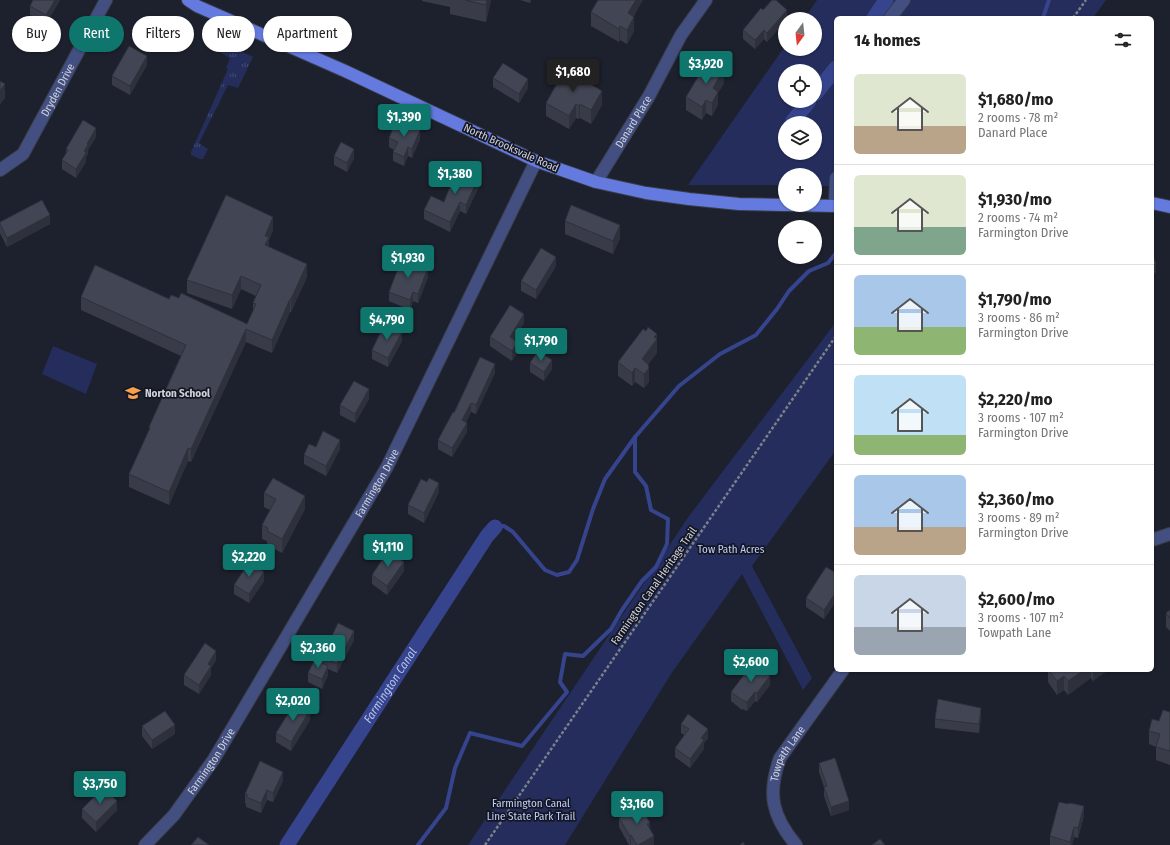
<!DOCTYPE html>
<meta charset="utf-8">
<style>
:root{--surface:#fff;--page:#f2f2f2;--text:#222;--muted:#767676;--line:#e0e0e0;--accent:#0f766e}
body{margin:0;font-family:"Fira Sans Condensed",sans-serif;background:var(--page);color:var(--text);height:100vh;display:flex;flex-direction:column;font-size:15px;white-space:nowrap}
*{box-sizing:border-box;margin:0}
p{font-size:13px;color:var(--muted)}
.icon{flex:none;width:22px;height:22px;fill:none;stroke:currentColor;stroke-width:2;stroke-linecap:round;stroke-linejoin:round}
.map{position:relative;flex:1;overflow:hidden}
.sheet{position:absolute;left:834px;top:16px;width:320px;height:656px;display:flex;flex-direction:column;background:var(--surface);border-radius:6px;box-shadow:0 1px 3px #0004}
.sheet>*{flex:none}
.top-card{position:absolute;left:12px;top:16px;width:380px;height:36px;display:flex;gap:8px}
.needle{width:26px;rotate:195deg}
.fabs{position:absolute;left:778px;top:12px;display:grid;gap:8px}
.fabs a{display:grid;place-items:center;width:44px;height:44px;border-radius:50%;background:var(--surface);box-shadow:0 1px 3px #0004;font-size:20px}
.price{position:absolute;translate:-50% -34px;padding:0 9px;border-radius:4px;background:var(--accent);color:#fff;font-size:13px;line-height:26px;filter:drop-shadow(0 1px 2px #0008)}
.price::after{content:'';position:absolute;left:50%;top:24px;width:12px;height:9px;margin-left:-6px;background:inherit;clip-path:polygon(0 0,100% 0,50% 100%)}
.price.current{background:#222;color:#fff}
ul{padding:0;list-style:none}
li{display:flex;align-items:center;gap:12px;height:100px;padding:0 20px}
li+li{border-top:1px solid var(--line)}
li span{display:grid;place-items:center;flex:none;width:112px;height:80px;border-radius:6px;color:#555}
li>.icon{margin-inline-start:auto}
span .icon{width:48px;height:48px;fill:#fffc;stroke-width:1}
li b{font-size:17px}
h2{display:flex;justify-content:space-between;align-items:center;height:48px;padding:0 20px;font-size:17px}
.chip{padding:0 14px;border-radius:18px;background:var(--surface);box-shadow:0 1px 3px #0004;font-size:14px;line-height:36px}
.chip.current{background:var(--accent);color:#fff}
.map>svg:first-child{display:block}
.grass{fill:url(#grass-tufts)}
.park{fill:#242d5c;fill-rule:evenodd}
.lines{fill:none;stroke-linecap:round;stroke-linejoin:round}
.stream{stroke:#36448d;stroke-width:4}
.canal{stroke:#36448d;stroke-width:15}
.minor-casing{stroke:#393d49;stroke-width:14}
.major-casing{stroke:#393d49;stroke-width:14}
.path{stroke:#7c808a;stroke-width:2.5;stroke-dasharray:3 2;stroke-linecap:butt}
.minor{stroke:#434f80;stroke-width:12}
.major{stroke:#647adf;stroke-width:12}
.wall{fill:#393c48}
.shaded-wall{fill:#2e313b}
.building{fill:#424654;stroke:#2e313b}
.labels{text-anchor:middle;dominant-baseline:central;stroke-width:3.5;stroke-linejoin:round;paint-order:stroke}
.street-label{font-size:11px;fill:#cfd2da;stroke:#141723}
.poi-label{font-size:11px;font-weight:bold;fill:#cfd2da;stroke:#141723;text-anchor:start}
.park-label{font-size:11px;fill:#c1cef8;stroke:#141723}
.water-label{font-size:12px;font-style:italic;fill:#b6c2ec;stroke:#141723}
</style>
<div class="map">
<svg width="1170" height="845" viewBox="0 0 1170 845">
<defs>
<pattern id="grass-tufts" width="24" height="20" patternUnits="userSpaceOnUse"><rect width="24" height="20" fill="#242d5c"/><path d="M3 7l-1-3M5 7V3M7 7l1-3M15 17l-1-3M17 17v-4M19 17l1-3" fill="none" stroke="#434b73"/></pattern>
</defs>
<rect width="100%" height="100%" fill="#1d212d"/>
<!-- grass -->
<polygon class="grass" points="224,44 253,57 238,88 228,85 199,143 208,149 203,159 200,159 191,155 191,152 228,69 226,68 230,58 221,53"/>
<!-- park -->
<g class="park">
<path d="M 817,0 L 1106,0 L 1093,18 L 836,18 L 836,186 L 815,186 L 815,175 L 785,175 L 785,185 L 688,185 L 785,46 L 785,49 L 815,49 L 815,19 L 804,19 ZM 785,71 L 815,71 L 815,101 L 785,101 ZM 785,123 L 815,123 L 815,153 L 785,153 Z"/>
<polygon points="836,322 836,450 752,566 812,678 803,690 742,574 671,674 565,845 468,845 689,516"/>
<polygon points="53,346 97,364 86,394 42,374"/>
</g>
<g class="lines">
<!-- stream -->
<g class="stream">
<polyline points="1043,18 1049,0"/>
<polyline points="495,527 504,526 513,532 545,570 557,575 569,572 577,560 593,509 605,479 635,437 679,386 720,354 756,335 777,309 789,291 809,271 828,263 836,253"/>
<polyline points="418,845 446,808 455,768 470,733 522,746 567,692 560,682 565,654 583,656 611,629 622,610 642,581 656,567 667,544 668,519 651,510 646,486 635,472 635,437"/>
</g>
<!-- canal -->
<g class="canal">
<polyline points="874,18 886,0"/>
<polyline points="815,94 836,68"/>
<polyline points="793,121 809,101"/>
<path id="s1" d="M 287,845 L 487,536 L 495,527"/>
</g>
<!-- minor casing -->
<g class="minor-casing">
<g id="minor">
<polyline points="890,18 904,0"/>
<path id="s2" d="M 0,170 L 23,154 L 106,0"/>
<path id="s3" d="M 596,182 L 649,96 L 681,35 L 706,0"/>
<polyline points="835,206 836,178"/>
<polyline points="1152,540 1170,534"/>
<path id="s4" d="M 145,845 L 174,815 L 214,759 L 387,467 L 536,161"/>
<path id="s5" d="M 796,845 C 772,816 767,794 780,758 L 843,670"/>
</g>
</g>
<!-- major casing -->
<g class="major-casing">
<g id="major">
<polyline points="188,0 197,6 345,71 536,161 596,182 646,193 689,199 739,204 785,205"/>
<polyline points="1152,203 1170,207"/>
<polyline points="787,205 836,206"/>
</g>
</g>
<!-- path -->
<g class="path">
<polyline points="1073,18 1086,0"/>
<polyline points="485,845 836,336"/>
</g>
<!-- minor -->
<use href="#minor" class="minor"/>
<!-- major -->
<use href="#major" class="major"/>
</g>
<!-- wall -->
<g class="wall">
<polygon points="33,0 60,0 46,24 30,15 30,6"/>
<polygon points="422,0 491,0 486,22 450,14 450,7 422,1"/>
<polygon points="520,0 531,0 530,3"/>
<polygon points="763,10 787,19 767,42 764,39 755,49 743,39 743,30"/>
<polygon points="591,12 634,17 634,31 627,44 620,40 619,42 591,26"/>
<polygon points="147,65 130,95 112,85 112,76"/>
<polygon points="493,78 528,88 519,103 493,87"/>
<polygon points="558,79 602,105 591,124 580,118 579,119 576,118 569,129 546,116 546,103 558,82"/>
<polygon points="724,83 718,93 718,105 712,116 706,113 702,120 686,110 686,97"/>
<polygon points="96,137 88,150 88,154 86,157 86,162 76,178 62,169 62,160 66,153 66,149"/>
<polygon points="389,138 420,139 412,158 408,156 404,166 393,161 393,152 394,150 389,147"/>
<polygon points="334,156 354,158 347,172 334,165"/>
<polygon points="482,180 466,214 460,211 450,232 424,219 424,210 444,202 456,187"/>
<polygon points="565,221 620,238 613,254 565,234"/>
<polygon points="0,222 50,224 7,247 0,233"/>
<polygon points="273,230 269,240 269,246 307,277 291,312 290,312 272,353 246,342 191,462 188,461 169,505 129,487 129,474 149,430 149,427 181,356 81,310 81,297 169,299 179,298 247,324 253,311 253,303 256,296 241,289 232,309 187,293 187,280"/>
<polygon points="556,266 536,299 521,291 521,281"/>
<polygon points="428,277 418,303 413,301 410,310 389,301 389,292"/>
<polygon points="524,323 514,340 518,351 512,361 490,346 490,337"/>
<polygon points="402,341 388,367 372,359 372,350"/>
<polygon points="657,347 657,353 648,364 649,382 644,388 635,382 632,386 618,376 618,362"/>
<polygon points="530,363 552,369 544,381 530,372"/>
<polygon points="495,373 476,414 471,412 466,422 467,432 452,457 438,449 438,440 454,413"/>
<polygon points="369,399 355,423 340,415 340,405"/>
<polygon points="316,447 340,449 326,476 304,464 304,455"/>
<polygon points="439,492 424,523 408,514 408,505"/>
<polygon points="264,493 305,509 282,553 267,545 267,541 262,539 262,525 270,510 264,507"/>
<polygon points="404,571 387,595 372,584 372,575"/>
<polygon points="836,573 836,601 824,619 806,607 806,598"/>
<polygon points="264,581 249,603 234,594 234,585"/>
<polygon points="1170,610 1170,631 1166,627 1166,613"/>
<polygon points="354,640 337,673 328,669 328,675 322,689 308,682 308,673 322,662 322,657"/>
<polygon points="216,660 211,668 211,675 199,694 184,685 184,675"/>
<polygon points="1048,670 1108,670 1093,681 1091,678 1068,695 1064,690 1057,695 1048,682"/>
<polygon points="770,685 757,702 755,701 747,711 743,709 742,710 731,701 731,692"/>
<polygon points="1170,712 1170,765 1156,760 1156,747 1149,744 1149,731"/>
<polygon points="981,717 979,733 935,728 935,719"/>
<polygon points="310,720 291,751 276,742 276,733"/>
<polygon points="681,724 708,738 704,743 704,749 690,768 675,757 675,748 684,735 681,733"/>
<polygon points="142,726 175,734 152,749 142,736"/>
<polygon points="819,763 849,810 831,816 824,796 824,787 819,772"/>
<polygon points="283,781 273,802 267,800 261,813 246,807 246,804 245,803 245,794"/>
<polygon points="82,809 117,810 96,832 82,818"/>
<polygon points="1084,816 1078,838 1074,837 1072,845 1050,845 1050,836"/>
<polygon points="619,818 650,829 654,845 629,845 619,827"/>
</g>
<!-- shaded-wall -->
<g class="shaded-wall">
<polygon points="55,0 60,0 46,24 46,15"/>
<polygon points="487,0 491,0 486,22 486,5"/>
<polygon points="636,0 643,0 628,27 628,13"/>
<polygon points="787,10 787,19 785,19 785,21 767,42 767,33"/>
<polygon points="634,17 634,31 627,44 627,30"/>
<polygon points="620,26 620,40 619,42 619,29"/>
<polygon points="764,30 764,39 755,49 755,40"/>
<polygon points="147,56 147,65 130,95 130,86"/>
<polygon points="724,69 724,83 718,93 718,105 712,116 712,103 713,88"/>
<polygon points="528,79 528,88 519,103 519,94"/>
<polygon points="5,84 5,98 0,105 0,91"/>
<polygon points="602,91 602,105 591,124 591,110"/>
<polygon points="706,100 706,113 702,120 702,107"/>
<polygon points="576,104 576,118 569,129 569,116"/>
<polygon points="580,104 580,118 579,119 579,106"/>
<polygon points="96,128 96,137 88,150 88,154 86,157 86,162 76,178 76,169 84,151 87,144"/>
<polygon points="420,130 420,139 412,158 412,149"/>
<polygon points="408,147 408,156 404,166 404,157"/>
<polygon points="354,149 354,158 347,172 347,163"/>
<polygon points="482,170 482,180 466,214 466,205"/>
<polygon points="460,202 460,211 450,232 450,222"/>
<polygon points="50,215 50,224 7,247 7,238"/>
<polygon points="273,217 273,230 269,240 269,250 265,258 265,236"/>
<polygon points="620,225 620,238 613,254 613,241"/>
<polygon points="556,257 556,266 536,299 536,290"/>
<polygon points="307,264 307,277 291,312 291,299"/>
<polygon points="1156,264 1156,273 1152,275 1152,266"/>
<polygon points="428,268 428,277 418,303 418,294"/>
<polygon points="241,276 241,289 232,309 232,295"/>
<polygon points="413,292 413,301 410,310 410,300"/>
<polygon points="290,299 290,312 272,353 272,340"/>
<polygon points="524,314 524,323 510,346 510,337"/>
<polygon points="246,329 246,342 191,462 191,449"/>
<polygon points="402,332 402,341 388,367 388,358"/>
<polygon points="657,334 657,353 642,373 642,359 654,337"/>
<polygon points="518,342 518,351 512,361 512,351"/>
<polygon points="552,360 552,369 544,381 544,372"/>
<polygon points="495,364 495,373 476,414 476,405"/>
<polygon points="635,368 635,382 632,386 632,373"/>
<polygon points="649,368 649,382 644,388 644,374"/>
<polygon points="369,389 369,399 355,423 355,414"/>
<polygon points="471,403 471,412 462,430 462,420"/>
<polygon points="467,423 467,432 452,457 452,448"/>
<polygon points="340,440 340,449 326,476 326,466"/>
<polygon points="188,448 188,461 169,505 169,492"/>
<polygon points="439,483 439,492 424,523 424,513"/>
<polygon points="305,496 305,509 282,553 282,539"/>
<polygon points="404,562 404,571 387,595 387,586"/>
<polygon points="264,572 264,581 249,603 249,594"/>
<polygon points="836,592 836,601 824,619 824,610"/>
<polygon points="354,631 354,640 337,673 337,664"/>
<polygon points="216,651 216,660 211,668 211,675 199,694 199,685 208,664"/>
<polygon points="328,666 328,675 322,689 322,679"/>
<polygon points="1084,670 1091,670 1091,678 1068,695 1068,681"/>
<polygon points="1093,670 1108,670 1093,681"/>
<polygon points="770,676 770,685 757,702 757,693"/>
<polygon points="1064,676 1064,690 1057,695 1057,681"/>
<polygon points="755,692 755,701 747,711 747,702"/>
<polygon points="981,708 981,717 979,733 979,724"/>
<polygon points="310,710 310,720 291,751 291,742"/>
<polygon points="175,725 175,734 152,749 152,740"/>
<polygon points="708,729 708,738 704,743 704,749 690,768 690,759 701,738"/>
<polygon points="283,772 283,781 273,802 273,793"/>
<polygon points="267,790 267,800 261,813 261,803"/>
<polygon points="117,801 117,810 96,832 96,822"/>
<polygon points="849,801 849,810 831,816 831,807"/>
<polygon points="1084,806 1084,816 1078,838 1078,828"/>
<polygon points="650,823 650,832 647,824"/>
<polygon points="1074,827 1074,837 1072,845 1070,845 1070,842"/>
<polygon points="631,835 631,845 630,845 630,836"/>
<polygon points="654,836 654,845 638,845"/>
</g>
<!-- building -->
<g class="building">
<polygon points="33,0 55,0 46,15 30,6"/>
<polygon points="465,0 487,0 486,5"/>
<polygon points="598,0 636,0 628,13 634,17 627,30 620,26 619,29 591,12"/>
<polygon points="772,0 776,0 787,10 767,33 764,30 755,40 743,30 761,8 763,10"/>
<polygon points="129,46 147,56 130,86 112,76"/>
<polygon points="708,60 724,69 713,88 718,92 712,103 706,100 702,107 686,97"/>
<polygon points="503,63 528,79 519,94 493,78"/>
<polygon points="564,68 602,91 591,110 580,104 579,106 576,104 569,116 546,103 559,80 558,79"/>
<polygon points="0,81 5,84 0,91"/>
<polygon points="83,120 96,128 87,144 88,145 84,151 86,153 76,169 62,160 68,150 66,149"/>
<polygon points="400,121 420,130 412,149 408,147 404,157 393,152 398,142 389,138 393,128 396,130"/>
<polygon points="341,142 354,149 347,163 334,156"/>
<polygon points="466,163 482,170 466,205 460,202 450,222 424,210 431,196 444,202 451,184 456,187"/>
<polygon points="226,195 273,217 265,236 269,237 265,245 307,264 291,299 290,299 272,340 246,329 191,449 188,448 169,492 129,474 150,428 149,427 186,345 81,297 95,265 169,299 171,295 179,298 181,293 247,324 256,304 253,303 261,285 241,276 232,295 187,280"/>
<polygon points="42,200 50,215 7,238 0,224 0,222"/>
<polygon points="571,205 620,225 613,241 565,221"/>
<polygon points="541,248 556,257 536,290 521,281"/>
<polygon points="1152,253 1156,264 1152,266"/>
<polygon points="402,258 428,268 418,294 413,292 410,300 389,292"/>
<polygon points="510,305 524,314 510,337 518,342 512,351 490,337"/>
<polygon points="385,323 402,332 388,358 372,350"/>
<polygon points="648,327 657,334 654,337 657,339 642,359 648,364 649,368 644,374 635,368 632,373 618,362 643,329 646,331"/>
<polygon points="538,351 552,360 544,372 530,363"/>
<polygon points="480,357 495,364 476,405 471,403 462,420 467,423 452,448 438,440 453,412 454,413"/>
<polygon points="354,381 369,389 355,414 340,405"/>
<polygon points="323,431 340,440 326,466 304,455 309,444 316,447"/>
<polygon points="273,478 305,496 282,539 267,531 268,528 262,525 276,499 264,493"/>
<polygon points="429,478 439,483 424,513 408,505 421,479 427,482"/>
<polygon points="388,551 404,562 387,586 372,575"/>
<polygon points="249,562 264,572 249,594 234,585"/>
<polygon points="826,567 836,573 836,592 824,610 806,598"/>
<polygon points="1170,610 1170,618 1166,613"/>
<polygon points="338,623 354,631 337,664 322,657"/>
<polygon points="205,643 216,651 208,664 211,666 199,685 184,675"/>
<polygon points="315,659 328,666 322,679 308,673"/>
<polygon points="753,663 770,676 757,693 755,692 747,702 743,700 742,700 731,692"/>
<polygon points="1049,670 1084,670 1068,681 1064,676 1057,681"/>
<polygon points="938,699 981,708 979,724 935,719"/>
<polygon points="296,701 310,710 291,742 276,733"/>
<polygon points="1163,710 1170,712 1170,751 1156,747 1160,734 1149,731 1152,719 1159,721"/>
<polygon points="165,711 175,725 152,740 142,726"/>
<polygon points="688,714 708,729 701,738 704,740 690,759 675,748 689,729 681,724"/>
<polygon points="835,758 849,801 831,807 824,787 827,786 819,763"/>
<polygon points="260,761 283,772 273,793 267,790 261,803 246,797 248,795 245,794"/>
<polygon points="104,787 117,801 96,822 82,809"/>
<polygon points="1059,802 1068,804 1070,803 1084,806 1078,828 1074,827 1070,842 1050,836"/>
<polygon points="640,805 650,823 647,824 654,836 638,845 637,845 631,835 630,836 619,818"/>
<polygon points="198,837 209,845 191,845"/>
<polygon points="880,839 885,845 872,845"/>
<polygon points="743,842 745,845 740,845"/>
</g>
<!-- icons -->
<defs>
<g id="school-bare" transform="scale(1.2)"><path d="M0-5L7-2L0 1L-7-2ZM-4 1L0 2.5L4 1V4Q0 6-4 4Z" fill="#f8a04b" stroke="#141723" stroke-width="2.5" paint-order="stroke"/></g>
</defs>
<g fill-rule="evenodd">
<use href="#school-bare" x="133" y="393"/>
</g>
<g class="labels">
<!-- street labels -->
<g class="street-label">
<text stroke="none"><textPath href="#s2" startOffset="101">Dryden Drive</textPath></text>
<text stroke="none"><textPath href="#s3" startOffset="71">Danard Place</textPath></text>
<text transform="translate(511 148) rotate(24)">North Brooksvale Road</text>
<text stroke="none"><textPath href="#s4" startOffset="431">Farmington Drive</textPath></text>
<text transform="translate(654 586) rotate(-55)">Farmington Canal Heritage Trail</text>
<text stroke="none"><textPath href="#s5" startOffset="101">Towpath Lane</textPath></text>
<text stroke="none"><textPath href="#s4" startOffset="107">Farmington Drive</textPath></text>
</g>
<!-- poi labels -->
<g class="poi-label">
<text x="145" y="393">Norton School</text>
</g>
<!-- park labels -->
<g class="park-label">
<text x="731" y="549">Tow Path Acres</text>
<text x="531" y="803">Farmington Canal<tspan x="531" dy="13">Line State Park Trail</tspan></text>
</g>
<!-- water labels -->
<g class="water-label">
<text stroke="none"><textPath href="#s1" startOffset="190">Farmington Canal</textPath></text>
</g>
</g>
</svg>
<div class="fabs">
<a><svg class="needle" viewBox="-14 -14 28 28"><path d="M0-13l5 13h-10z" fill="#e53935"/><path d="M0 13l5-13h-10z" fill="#767676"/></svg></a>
<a><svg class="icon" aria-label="locate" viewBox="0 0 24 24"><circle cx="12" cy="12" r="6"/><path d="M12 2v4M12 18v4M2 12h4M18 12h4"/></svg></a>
<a><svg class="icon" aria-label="layers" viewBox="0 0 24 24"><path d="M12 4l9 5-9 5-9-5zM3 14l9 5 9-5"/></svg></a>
<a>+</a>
<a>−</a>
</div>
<b class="price" style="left:706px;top:85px">$3,920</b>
<b class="price current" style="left:573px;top:93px">$1,680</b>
<b class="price" style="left:404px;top:138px">$1,390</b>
<b class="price" style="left:455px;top:195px">$1,380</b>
<b class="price" style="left:408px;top:279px">$1,930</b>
<b class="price" style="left:387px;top:341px">$4,790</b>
<b class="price" style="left:541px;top:362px">$1,790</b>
<b class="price" style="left:388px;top:568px">$1,110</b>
<b class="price" style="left:249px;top:578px">$2,220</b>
<b class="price" style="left:318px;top:669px">$2,360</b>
<b class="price" style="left:751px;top:683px">$2,600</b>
<b class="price" style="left:293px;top:722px">$2,020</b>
<b class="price" style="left:100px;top:805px">$3,750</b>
<b class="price" style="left:637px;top:825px">$3,160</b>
<div class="top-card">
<a class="chip">Buy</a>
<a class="chip current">Rent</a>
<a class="chip">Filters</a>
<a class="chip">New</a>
<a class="chip">Apartment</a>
</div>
<section class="sheet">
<h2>14 homes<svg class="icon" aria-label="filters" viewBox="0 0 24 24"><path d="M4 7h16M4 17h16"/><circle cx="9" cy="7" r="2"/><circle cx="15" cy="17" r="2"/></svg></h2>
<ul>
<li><span style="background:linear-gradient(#dfe7d0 65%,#b9a48a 0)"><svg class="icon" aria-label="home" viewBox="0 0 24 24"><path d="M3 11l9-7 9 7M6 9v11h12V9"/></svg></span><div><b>$1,680/mo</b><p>2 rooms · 78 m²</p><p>Danard Place</p></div></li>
<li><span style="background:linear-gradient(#dfe7d0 65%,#7fa58c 0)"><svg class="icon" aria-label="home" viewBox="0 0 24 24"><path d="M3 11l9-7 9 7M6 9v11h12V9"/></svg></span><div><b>$1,930/mo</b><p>2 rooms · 74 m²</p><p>Farmington Drive</p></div></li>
<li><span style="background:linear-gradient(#a9c7e8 65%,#8fb573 0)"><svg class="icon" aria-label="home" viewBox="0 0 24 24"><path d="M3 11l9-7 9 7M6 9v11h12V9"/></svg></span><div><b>$1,790/mo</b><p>3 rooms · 86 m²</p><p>Farmington Drive</p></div></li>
<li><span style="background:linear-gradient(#bfe0f5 75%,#8fb573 0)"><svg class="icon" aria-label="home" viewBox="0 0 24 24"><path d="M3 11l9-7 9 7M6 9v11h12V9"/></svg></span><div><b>$2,220/mo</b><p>3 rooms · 107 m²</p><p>Farmington Drive</p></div></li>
<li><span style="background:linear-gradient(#a9c7e8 65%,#b9a48a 0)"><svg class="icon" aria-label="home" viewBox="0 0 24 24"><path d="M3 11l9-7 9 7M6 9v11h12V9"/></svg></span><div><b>$2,360/mo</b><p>3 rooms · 89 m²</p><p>Farmington Drive</p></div></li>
<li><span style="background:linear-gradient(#c9d6e8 65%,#9aa5b1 0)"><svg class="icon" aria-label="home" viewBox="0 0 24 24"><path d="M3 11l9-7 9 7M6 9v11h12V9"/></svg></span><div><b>$2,600/mo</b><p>3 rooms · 107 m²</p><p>Towpath Lane</p></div></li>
</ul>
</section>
</div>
